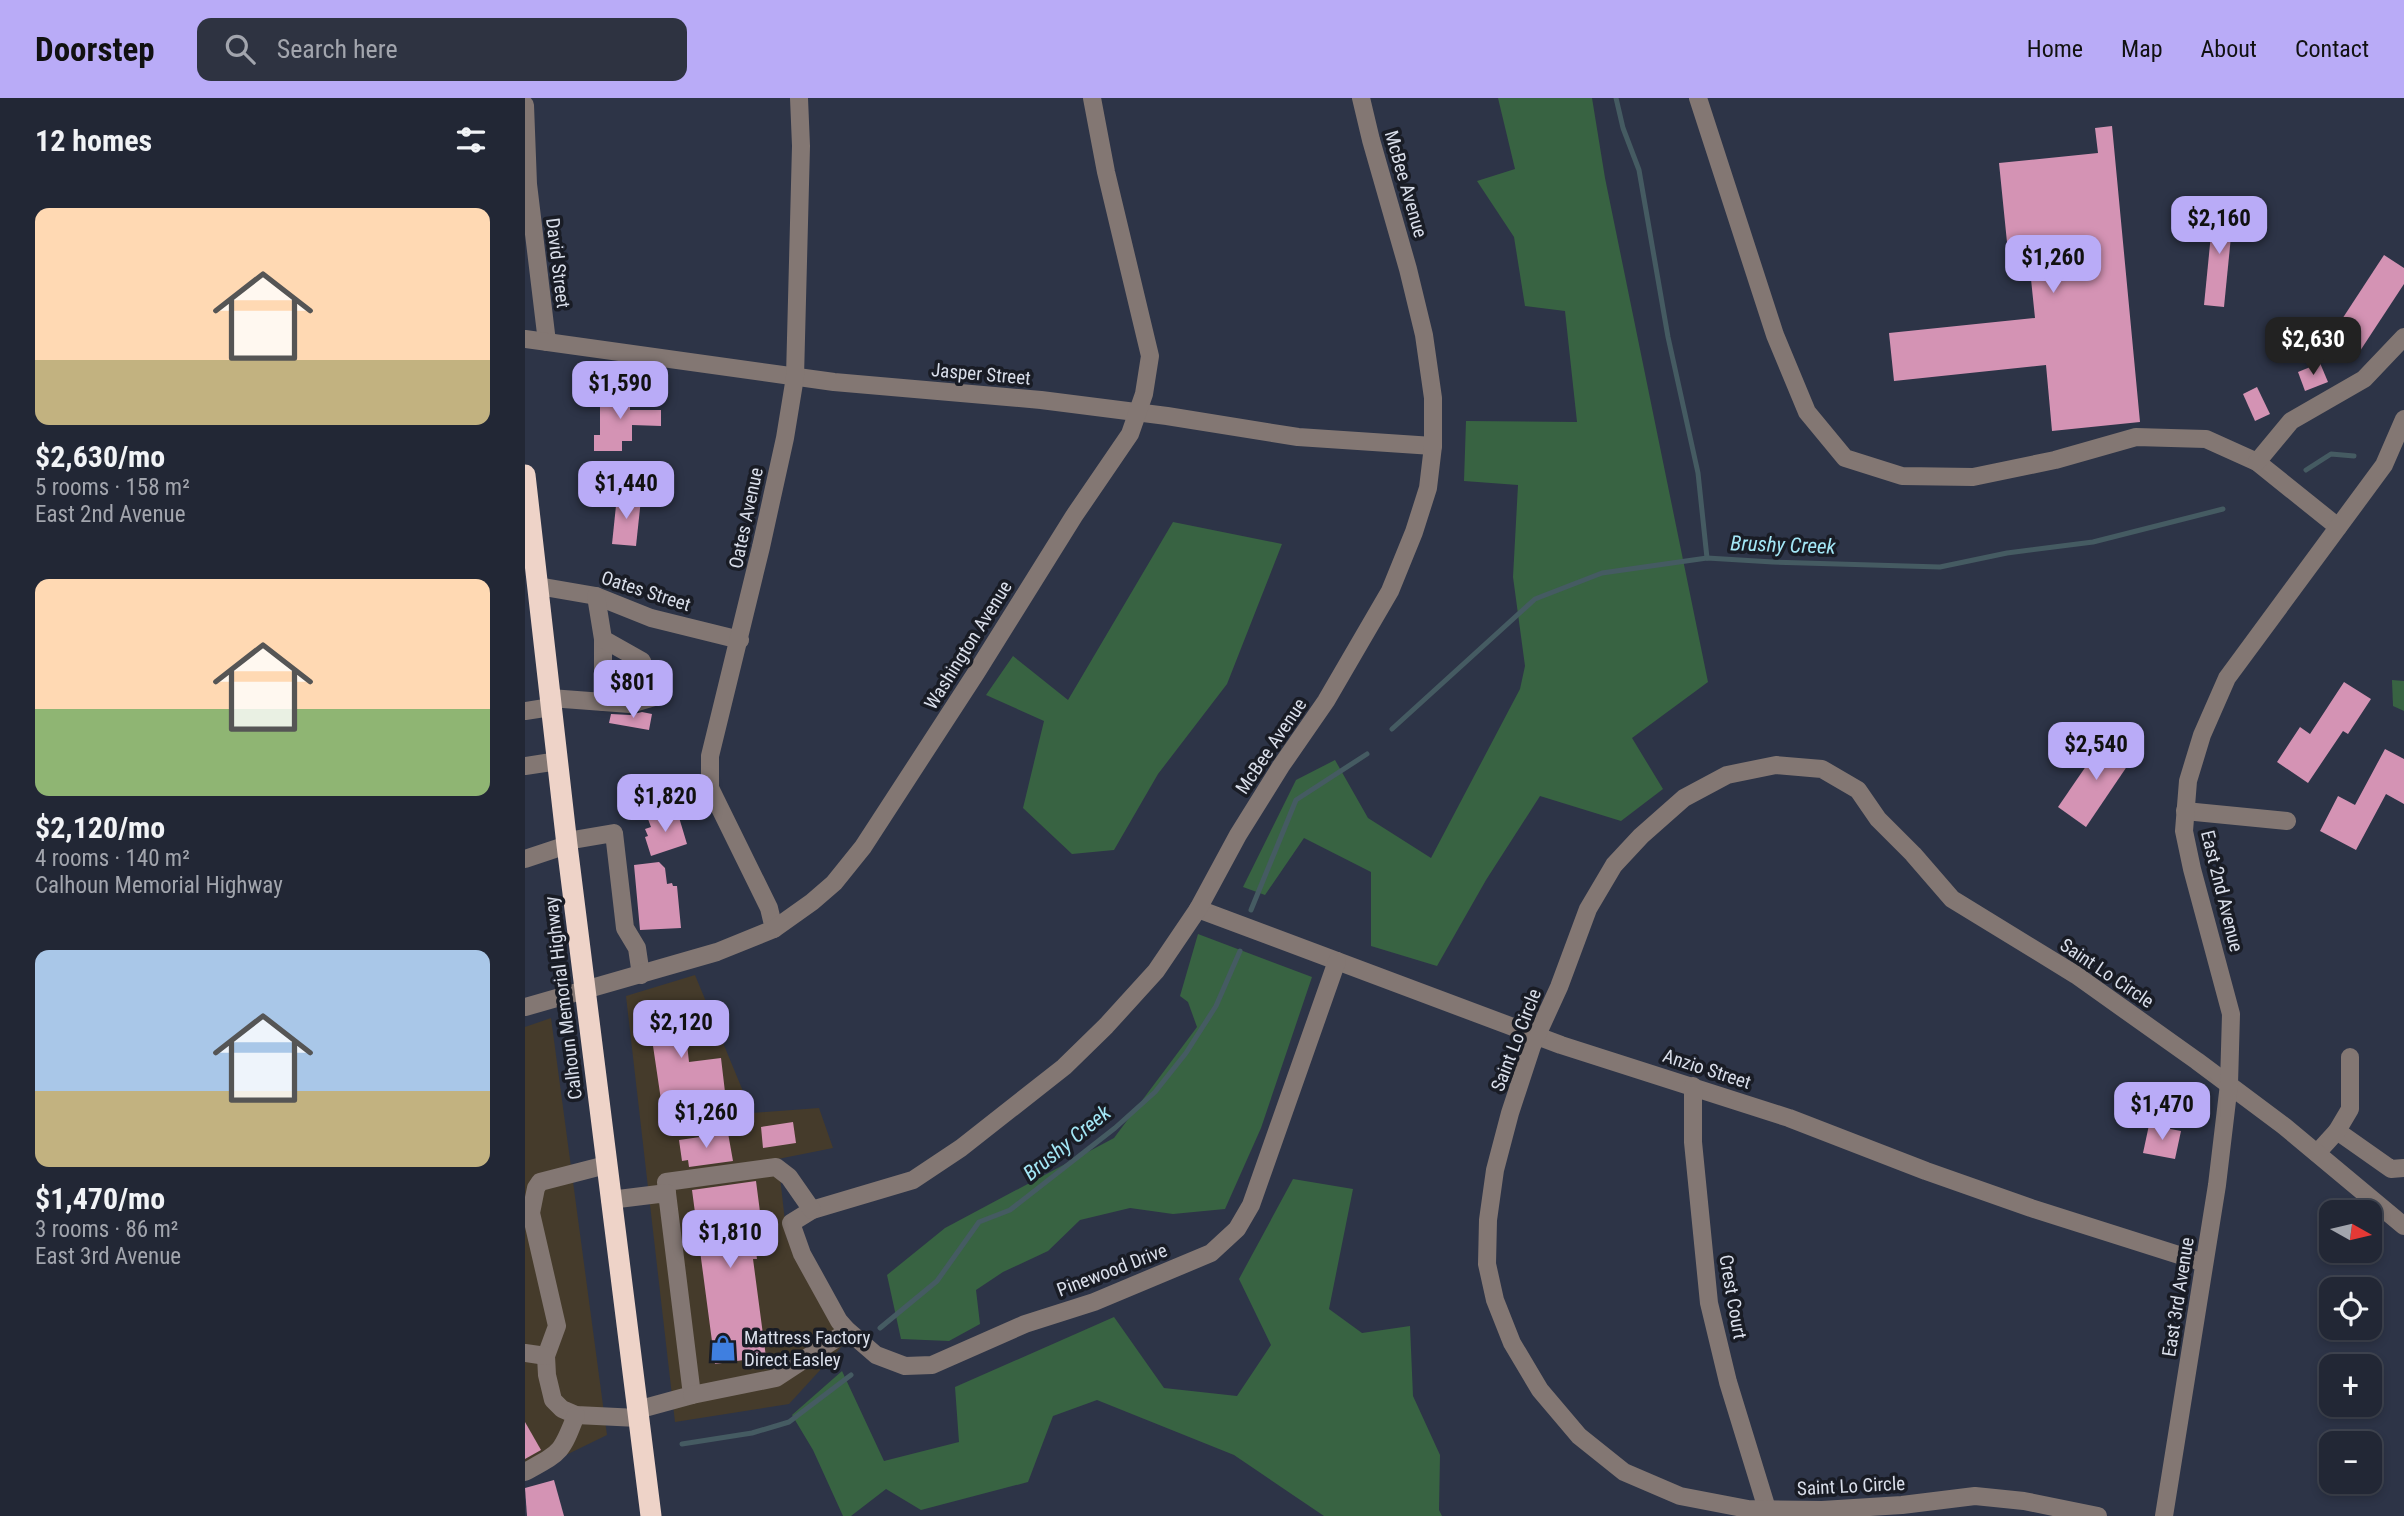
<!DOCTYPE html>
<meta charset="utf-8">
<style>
:root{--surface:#222735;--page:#2e3341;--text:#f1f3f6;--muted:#a2a5ad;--line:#3f4450;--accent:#b9abf7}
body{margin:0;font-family:"Roboto Condensed",sans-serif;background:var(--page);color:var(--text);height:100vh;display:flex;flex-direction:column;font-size:26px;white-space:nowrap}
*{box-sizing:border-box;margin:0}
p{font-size:23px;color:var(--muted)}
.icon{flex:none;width:38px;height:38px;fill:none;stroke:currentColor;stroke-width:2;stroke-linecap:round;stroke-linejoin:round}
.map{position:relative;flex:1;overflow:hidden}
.details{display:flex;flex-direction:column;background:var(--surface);width:525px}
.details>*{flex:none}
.needle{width:46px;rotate:98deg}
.tools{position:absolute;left:1794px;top:1102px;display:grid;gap:14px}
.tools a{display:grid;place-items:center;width:63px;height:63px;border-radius:14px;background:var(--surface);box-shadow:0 4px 10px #0003,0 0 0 2px var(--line);font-size:35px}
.price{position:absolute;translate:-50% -60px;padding:0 16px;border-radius:14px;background:var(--accent);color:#111;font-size:23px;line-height:46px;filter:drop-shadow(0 2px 4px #0008)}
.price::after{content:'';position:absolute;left:50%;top:42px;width:21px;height:16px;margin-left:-10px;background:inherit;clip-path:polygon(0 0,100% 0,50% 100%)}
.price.selected{background:#222;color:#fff}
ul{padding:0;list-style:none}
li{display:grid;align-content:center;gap:14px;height:371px;padding:0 35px}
li span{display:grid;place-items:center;height:217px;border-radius:14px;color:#555}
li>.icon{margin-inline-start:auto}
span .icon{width:126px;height:126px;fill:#fffc;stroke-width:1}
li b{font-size:30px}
h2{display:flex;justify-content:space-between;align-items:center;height:84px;padding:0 35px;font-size:30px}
header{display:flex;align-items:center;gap:42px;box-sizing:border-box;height:98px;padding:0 35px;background:var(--accent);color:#111}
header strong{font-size:33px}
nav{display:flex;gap:38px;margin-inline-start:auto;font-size:24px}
.search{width:490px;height:63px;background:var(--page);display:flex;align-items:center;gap:18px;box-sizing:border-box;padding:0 24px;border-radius:14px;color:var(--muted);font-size:26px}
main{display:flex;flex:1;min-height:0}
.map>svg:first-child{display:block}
.commercial{fill:#453b2b}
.green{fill:#386342}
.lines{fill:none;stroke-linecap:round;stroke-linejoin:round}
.stream{stroke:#455b62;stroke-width:5}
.building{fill:#d493b4}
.minor{stroke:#837773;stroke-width:18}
.highway{stroke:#eed3c8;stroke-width:21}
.labels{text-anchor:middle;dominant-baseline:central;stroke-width:7;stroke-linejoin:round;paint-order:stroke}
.street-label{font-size:19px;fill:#dadfeb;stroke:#191c25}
.poi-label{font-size:19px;fill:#dadfeb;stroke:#191c25;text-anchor:start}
.water-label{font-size:21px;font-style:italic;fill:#a3e7f6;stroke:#191c25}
</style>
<header>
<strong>Doorstep</strong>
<div class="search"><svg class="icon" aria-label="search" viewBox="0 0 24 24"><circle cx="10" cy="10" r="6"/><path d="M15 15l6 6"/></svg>Search here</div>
<nav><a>Home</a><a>Map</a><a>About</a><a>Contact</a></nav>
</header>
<main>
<section class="details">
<h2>12 homes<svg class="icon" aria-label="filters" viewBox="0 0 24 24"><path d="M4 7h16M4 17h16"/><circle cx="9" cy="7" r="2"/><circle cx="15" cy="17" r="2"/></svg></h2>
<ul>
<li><span style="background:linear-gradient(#ffd9b3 70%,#c2b280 0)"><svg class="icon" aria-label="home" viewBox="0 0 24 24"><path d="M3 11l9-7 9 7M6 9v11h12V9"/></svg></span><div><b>$2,630/mo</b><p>5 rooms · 158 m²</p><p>East 2nd Avenue</p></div></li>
<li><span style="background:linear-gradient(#ffd9b3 60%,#8fb573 0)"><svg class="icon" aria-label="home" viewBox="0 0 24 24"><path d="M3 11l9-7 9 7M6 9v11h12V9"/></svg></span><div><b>$2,120/mo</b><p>4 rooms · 140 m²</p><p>Calhoun Memorial Highway</p></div></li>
<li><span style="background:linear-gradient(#a9c7e8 65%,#c2b280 0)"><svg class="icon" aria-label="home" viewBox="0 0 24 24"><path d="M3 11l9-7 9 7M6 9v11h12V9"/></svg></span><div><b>$1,470/mo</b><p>3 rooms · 86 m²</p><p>East 3rd Avenue</p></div></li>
</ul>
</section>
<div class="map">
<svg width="1879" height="1418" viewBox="0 0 1879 1418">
<rect width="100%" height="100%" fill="#2d3447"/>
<!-- commercial -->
<g class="commercial">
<polygon points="170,877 227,1015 294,1010 308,1050 253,1061 262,1141 320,1245 264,1306 150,1324 101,898"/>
<polygon points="26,920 82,1337 0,1377 0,929"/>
</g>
<!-- green -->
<g class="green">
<polygon points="973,0 1067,0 1080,80 1183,584 1107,640 1138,691 1096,723 1015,698 961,782 912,868 846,848 846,774 779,740 740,797 718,789 771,682 810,662 843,720 906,760 995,591 1000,568 988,479 993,387 939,383 941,323 1052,324 1040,213 1000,208 989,139 952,83 990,71"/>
<polygon points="648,424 757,446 702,586 633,676 589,752 547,756 498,710 519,623 461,597 488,558 543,602"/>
<polygon points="1867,582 1879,583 1879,613 1868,608"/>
<polygon points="673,836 787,879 736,1030 700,1111 648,1116 605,1110 555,1122 523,1153 478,1174 451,1192 455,1226 424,1243 376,1241 362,1177 420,1130 589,1040 672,929 663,904 655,898"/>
<polygon points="768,1081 828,1091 804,1211 837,1235 885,1228 888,1298 915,1357 914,1412 917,1418 799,1418 709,1357 572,1302 528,1318 503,1384 396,1412 361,1391 326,1418 318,1418 288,1352 267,1317 317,1273 359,1363 434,1344 430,1289 589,1219 639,1290 712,1298 746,1247 714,1181"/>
</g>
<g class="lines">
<!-- stream -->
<g class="stream">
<polyline points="1091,0 1098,30 1114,72 1143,239 1173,375 1182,460"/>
<polyline points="1781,372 1806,356 1829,358"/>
<polyline points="867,631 1010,501 1077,475 1182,460 1248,464 1415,469 1482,455 1568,444 1698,411"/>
<polyline points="726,812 771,702 842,656"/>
<polyline points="355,1230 412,1183 454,1124 485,1112 590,1030 630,994 661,955 691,908 715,853"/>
<polyline points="157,1346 227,1335 264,1324 326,1277"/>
</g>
</g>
<!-- building -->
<g class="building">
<polygon points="1587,28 1615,324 1527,333 1521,267 1369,283 1364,235 1510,220 1504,162 1484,164 1474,65 1573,55 1570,30"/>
<polygon points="1689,106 1709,108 1699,209 1679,207"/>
<polygon points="1859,157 1879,170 1879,186 1833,256 1806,238"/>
<polygon points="1795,265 1803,284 1780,293 1773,274"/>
<polygon points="1732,289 1745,316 1730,323 1718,296"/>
<polygon points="75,294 105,294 105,312 136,312 136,328 107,327 107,343 97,343 97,353 69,353 69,337 75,337"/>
<polygon points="92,398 116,401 111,448 87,446"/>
<polygon points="1819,584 1846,601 1823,636 1818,633 1783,685 1752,664 1775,629 1785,636"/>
<polygon points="117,614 127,616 124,632 84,625 86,616 105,617"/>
<polygon points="1581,639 1609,658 1561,729 1533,709"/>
<polygon points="1860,651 1879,661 1879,706 1861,696 1831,752 1795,733 1813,698 1830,707"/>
<polygon points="153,716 162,746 126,758 120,739 123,738 120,731 126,729 123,721 137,717 138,720"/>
<polygon points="134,764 140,770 142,786 147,785 148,788 152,788 156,830 115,832 109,767"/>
<polygon points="158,910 164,964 196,960 200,994 136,1002 123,914"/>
<polygon points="268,1024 271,1045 238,1050 236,1029"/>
<polygon points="1624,1027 1656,1033 1650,1061 1618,1055"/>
<polygon points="203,1035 208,1063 164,1069 163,1062 157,1063 154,1042"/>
<polygon points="231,1083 235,1114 226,1115 232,1161 228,1161 241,1259 190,1266 167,1092"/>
<polygon points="0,1324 16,1352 0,1361"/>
<polygon points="29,1382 39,1418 2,1418 0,1390"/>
</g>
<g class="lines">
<!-- minor -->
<g class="minor">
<polyline points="1173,0 1250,237 1282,314 1320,360 1377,378 1448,379 1530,362 1611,339 1681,341 1732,364 1813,429"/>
<polyline points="0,7 3,86 22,244"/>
<polyline points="0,241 309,284 516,302 642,318 773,339 908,348"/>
<polyline points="1732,364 1766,323 1839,281 1879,239"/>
<polyline points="13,488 71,498 126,520 215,542"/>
<polyline points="78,541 78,604"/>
<polyline points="25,600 105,606 129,599 117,563 78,541 71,498"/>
<polyline points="0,613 26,609"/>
<polyline points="0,668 33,663"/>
<polyline points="1660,713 1762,723"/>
<polyline points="42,743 89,735 100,830 112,850 116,877"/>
<polyline points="0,761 42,747"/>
<polyline points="673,811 1036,947 1264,1020 1401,1073 1506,1110 1679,1165"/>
<polyline points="249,831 244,810 185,690 185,658 236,449 260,340 270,279 276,48 274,0"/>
<polyline points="812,863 726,1107 712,1131 686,1155 569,1204 500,1226 407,1267 380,1268 351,1257 321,1231 314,1223 277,1156 266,1125 287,1112 388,1082 436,1050 539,969 581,928 631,873 673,811 713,737 756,668 801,603 865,493 889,434 903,390 908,348 908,300 899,237 883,171 846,42 836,0"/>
<polyline points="0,909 192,854 249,831 287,804 309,785 338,749 451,575 549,418 605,336 619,296 625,258 581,74 567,0"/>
<polyline points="1168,988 1168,1044 1184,1205 1203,1284 1242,1411"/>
<polyline points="1812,1033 1866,1071 1879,1070"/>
<polyline points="1792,1055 1812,1033 1825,1011 1825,959"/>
<polyline points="81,1067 15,1084 11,1090 6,1115 32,1228 21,1258 22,1277 28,1302 37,1311 51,1317 113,1320"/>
<polyline points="142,1095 141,1084 251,1069 264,1079 287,1112"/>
<polyline points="85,1102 142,1095 167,1297 112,1312"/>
<polyline points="0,1255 21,1258"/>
<polyline points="167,1297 251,1280 315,1238 321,1231"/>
<path d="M 0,1374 C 36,1354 36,1356 51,1317"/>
<polyline points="1573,1418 1499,1403 1450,1398 1377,1407 1297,1412 1223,1411 1155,1398 1099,1374 1054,1338 1015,1292 987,1245 970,1202 962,1166 963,1122 970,1072 985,1015 1007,948 1034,889 1063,811 1089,767 1116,738 1159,700 1202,677 1251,667 1297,671 1333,692 1353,721 1388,756 1427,801 1551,877 1672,963 1759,1028 1879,1128"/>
<polyline points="1639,1418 1692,1087 1704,986 1706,916 1667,771 1659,733 1663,683 1677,637 1702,580 1859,367 1879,321"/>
</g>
<!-- highway -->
<polyline class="highway" points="0,377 42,747 126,1418"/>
</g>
<!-- icons -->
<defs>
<g id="shop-bare" transform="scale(2.1)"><path d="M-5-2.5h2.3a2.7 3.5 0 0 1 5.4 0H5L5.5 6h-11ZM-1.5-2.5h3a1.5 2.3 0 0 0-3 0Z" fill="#3f7fe0" stroke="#191c25" stroke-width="2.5" paint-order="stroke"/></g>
</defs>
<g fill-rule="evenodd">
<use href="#shop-bare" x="198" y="1250"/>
</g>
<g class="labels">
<!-- street labels -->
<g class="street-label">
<text transform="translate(881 86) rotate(74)">McBee Avenue</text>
<text transform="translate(33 165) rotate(83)">David Street</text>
<text transform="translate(456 276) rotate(5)">Jasper Street</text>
<text transform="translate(221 420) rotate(-78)">Oates Avenue</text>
<text transform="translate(121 493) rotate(18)">Oates Street</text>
<text transform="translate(443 547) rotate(-58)">Washington Avenue</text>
<text transform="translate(746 648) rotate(-56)">McBee Avenue</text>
<text transform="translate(1697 793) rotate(76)">East 2nd Avenue</text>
<text transform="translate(1582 875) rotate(34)">Saint Lo Circle</text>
<text transform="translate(38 900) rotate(-97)">Calhoun Memorial Highway</text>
<text transform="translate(991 942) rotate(-69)">Saint Lo Circle</text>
<text transform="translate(1182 971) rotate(18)">Anzio Street</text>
<text transform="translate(587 1172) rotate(-21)">Pinewood Drive</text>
<text transform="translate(1208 1199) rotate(80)">Crest Court</text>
<text transform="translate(1653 1199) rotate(-81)">East 3rd Avenue</text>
<text transform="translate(1326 1388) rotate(-3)">Saint Lo Circle</text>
</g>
<!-- poi labels -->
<g class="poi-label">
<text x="219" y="1239">Mattress Factory<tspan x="219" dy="22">Direct Easley</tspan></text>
</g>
<!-- water labels -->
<g class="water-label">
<text transform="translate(1258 447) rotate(2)">Brushy Creek</text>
<text transform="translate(542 1045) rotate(-39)">Brushy Creek</text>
</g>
</g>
</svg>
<div class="tools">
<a><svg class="needle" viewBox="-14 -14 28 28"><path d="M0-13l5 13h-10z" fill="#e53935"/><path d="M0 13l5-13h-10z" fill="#a2a5ad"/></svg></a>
<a><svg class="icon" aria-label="locate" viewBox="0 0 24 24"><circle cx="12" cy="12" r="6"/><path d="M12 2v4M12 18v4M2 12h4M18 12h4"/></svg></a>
<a>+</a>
<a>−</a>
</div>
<b class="price" style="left:1694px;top:158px">$2,160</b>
<b class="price" style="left:1528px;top:197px">$1,260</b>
<b class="price selected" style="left:1788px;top:279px">$2,630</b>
<b class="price" style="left:95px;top:323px">$1,590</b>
<b class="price" style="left:101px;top:423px">$1,440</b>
<b class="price" style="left:108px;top:622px">$801</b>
<b class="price" style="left:1571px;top:684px">$2,540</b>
<b class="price" style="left:140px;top:736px">$1,820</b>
<b class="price" style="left:156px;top:962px">$2,120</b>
<b class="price" style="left:1637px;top:1044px">$1,470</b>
<b class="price" style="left:181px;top:1052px">$1,260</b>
<b class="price" style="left:205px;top:1172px">$1,810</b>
</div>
</main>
